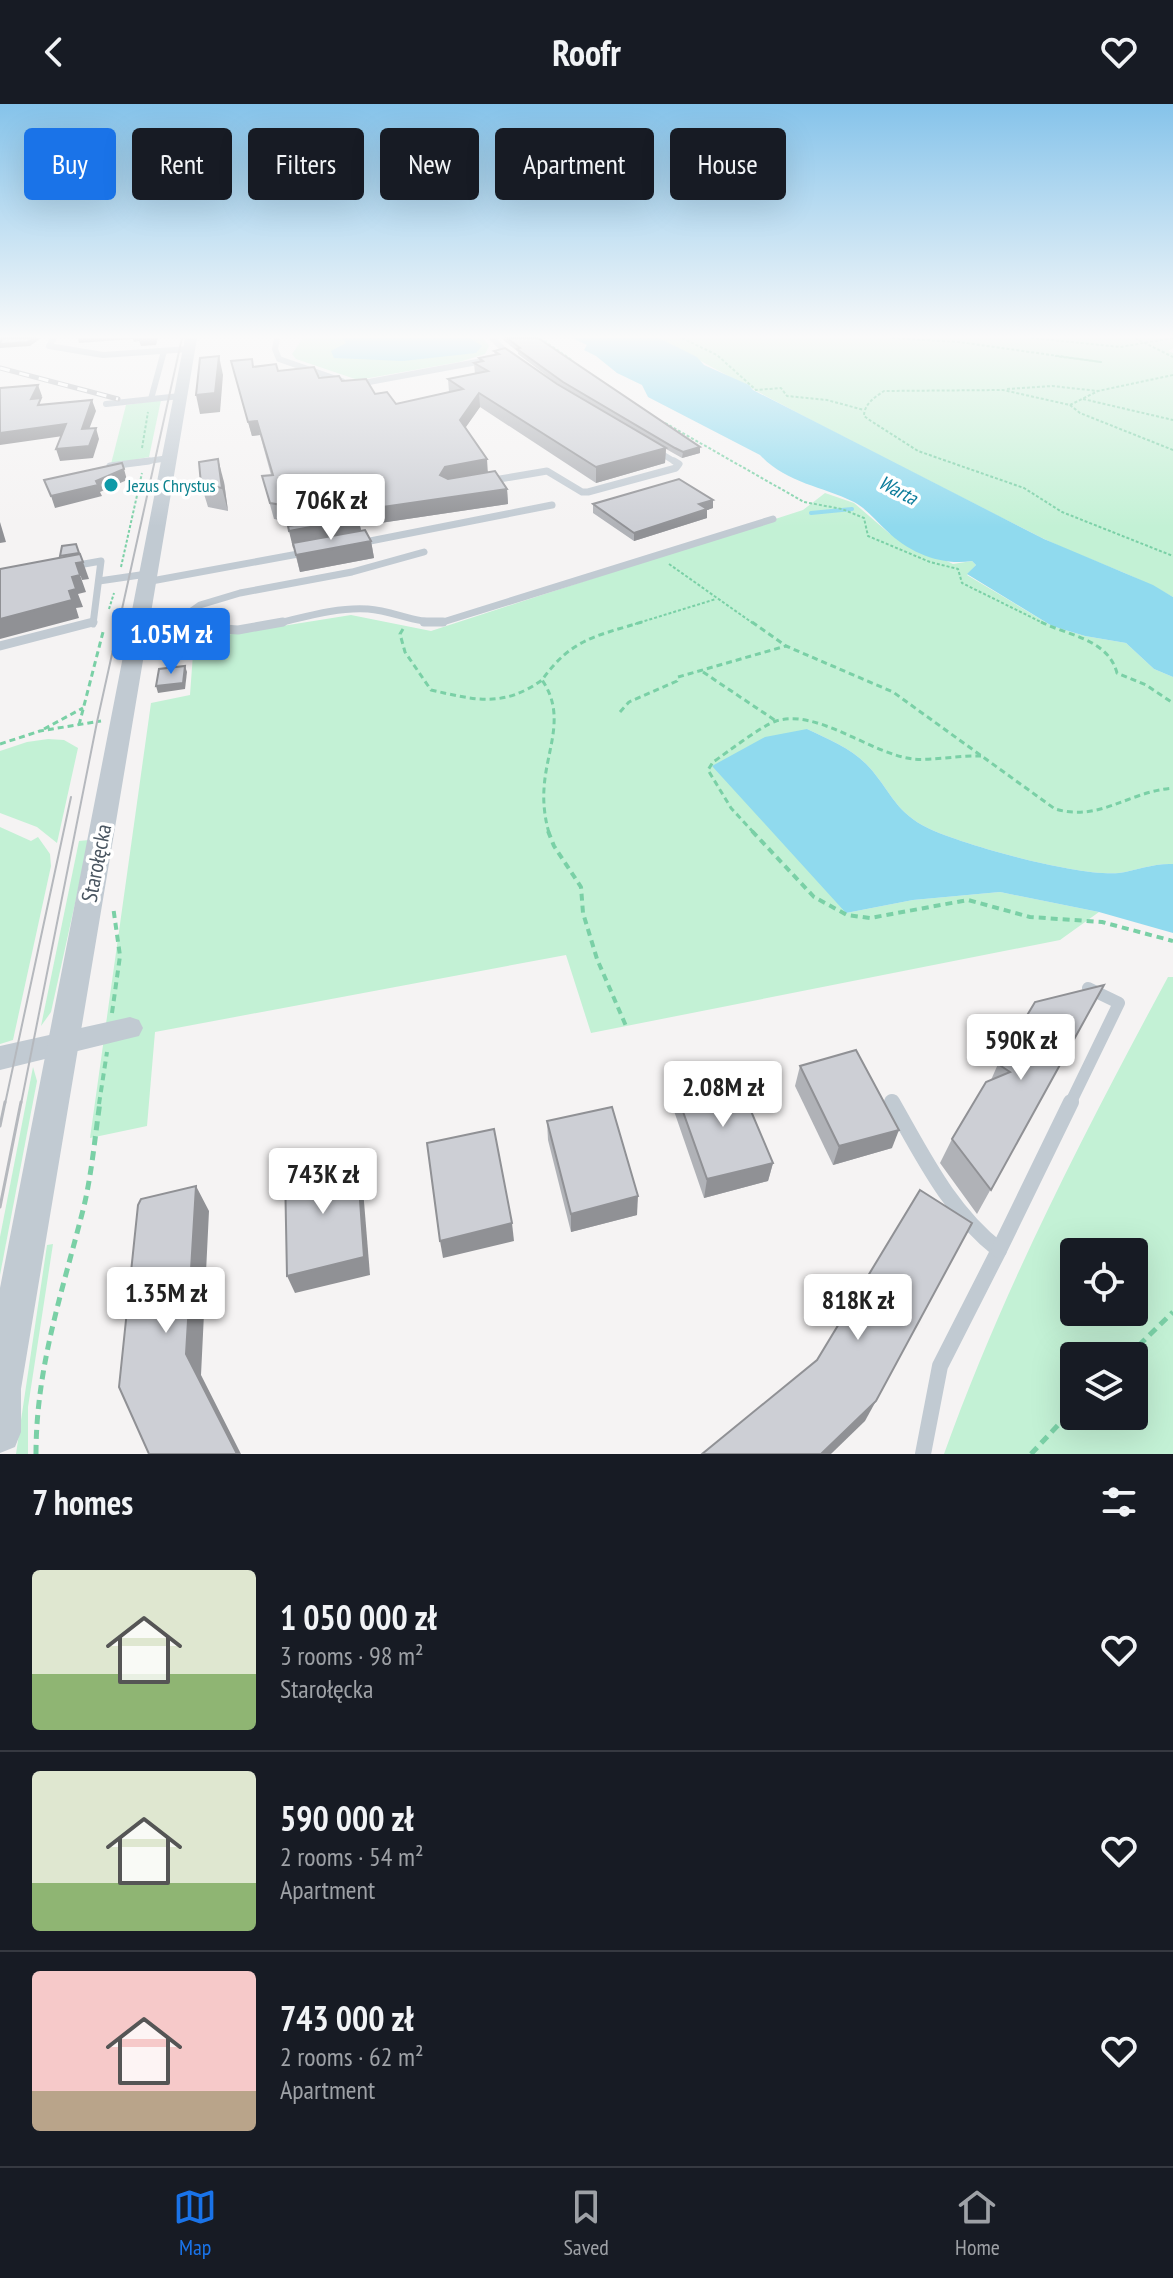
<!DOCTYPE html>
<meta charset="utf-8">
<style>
:root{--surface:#171b24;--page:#242831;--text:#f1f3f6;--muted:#9ea1a6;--line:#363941;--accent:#1a73e8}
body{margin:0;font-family:"PT Sans Narrow",sans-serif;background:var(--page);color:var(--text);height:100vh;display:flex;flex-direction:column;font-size:30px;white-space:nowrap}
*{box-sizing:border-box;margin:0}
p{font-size:26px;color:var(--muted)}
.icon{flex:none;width:44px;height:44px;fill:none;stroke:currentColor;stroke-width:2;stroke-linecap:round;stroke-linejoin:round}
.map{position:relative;height:1350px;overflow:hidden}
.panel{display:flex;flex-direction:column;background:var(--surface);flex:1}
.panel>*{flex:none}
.top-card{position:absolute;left:24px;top:24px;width:1126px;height:72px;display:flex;gap:16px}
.controls{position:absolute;left:1060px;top:1134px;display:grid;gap:16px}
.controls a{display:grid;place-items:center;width:88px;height:88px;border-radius:8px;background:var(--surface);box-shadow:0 8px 32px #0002;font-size:40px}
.price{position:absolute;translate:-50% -68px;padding:0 18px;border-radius:8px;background:#fff;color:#222;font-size:26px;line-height:52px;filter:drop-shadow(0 2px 4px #0008)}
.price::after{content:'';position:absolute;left:50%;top:48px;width:24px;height:18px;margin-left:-12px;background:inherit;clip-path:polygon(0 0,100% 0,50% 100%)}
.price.active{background:var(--accent);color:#fff}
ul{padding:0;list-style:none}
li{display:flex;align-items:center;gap:24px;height:200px;padding:0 32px}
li+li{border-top:2px solid var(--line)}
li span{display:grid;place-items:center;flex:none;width:224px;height:160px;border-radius:8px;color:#555}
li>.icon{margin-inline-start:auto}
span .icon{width:96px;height:96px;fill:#fffc;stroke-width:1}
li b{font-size:34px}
h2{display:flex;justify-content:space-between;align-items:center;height:96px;padding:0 32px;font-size:34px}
.tag{padding:0 28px;border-radius:8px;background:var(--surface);box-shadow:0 8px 32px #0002;font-size:28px;line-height:72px}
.tag.active{background:var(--accent);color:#fff}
header{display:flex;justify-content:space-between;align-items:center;height:104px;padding:0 32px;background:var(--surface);font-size:36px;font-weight:600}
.menu{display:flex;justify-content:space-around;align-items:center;height:112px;border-top:2px solid var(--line);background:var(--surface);font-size:22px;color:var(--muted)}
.menu a{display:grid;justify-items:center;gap:4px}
.menu .active{color:var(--accent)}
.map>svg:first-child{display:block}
.green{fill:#c3f1d5;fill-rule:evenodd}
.water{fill:#90daee}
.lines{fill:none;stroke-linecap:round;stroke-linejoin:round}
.stream{stroke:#90daee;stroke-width:4}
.path-far3{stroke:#7ad0a6;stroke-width:2;stroke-dasharray:3 2;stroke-linecap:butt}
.path-far2{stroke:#7ad0a6;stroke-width:3;stroke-dasharray:6 4;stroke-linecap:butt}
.path-far1{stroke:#7ad0a6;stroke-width:4;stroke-dasharray:7 5;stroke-linecap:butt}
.path{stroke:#7ad0a6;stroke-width:5;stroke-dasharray:9 6;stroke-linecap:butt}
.service-far4{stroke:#c1cad2;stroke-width:6}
.service-far3{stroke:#c1cad2;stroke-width:7}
.service-far2{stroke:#c1cad2;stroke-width:9}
.service-far1{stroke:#c1cad2;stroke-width:12}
.service{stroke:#c1cad2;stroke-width:16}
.minor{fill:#c1cad2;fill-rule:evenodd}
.tertiary{fill:#c1cad2;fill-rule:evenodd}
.tram-far1{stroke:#b5b8bd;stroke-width:2}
.tram{stroke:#b5b8bd;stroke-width:3}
.rail-casing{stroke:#b5b8bd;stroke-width:5}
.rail{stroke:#fff;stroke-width:3;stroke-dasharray:10;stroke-linecap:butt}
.wall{fill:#b0b2b7}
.shaded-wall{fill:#909195}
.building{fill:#cdcfd5;stroke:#909195;stroke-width:2}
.culture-dot{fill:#0f9aa8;stroke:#fff;stroke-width:3}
.labels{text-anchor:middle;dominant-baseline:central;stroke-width:7;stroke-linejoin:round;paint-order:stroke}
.far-culture-label{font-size:18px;fill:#0d838f;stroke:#fff;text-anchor:start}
.far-water-label{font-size:20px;font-style:italic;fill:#0c7c9b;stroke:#fff}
.street-label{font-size:22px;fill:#4a5661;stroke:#fff}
</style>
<header><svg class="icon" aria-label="back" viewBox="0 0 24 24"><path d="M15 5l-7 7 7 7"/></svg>Roofr<svg class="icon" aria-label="heart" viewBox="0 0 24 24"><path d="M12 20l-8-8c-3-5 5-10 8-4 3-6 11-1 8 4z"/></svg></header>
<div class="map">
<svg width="1173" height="1350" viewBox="0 0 1173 1350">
<rect width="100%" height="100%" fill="#f5f3f3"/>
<!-- green -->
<g class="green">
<polygon points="303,234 483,234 489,242 485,250 459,258 358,276 296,255 292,250"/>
<path d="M 659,234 L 1173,234 L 1173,244 L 1168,247 L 1173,249 L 1173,493 C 1131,468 1084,455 1040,433 C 912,368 783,303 659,234 Z"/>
<polygon points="161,296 149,353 111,360 126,301"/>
<path d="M 825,389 L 854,399 L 890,430 L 953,460 L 972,457 L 976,461 L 967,471 L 1052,522 L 1085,532 L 1126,539 L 1154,565 L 1173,573 L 1173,760 C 1154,759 1137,766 1119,769 C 1080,773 956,740 922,721 C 894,705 889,685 869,663 C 853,645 828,635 807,625 L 846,809 L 913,796 L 1000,788 L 1099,808 L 1060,836 L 591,929 L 566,851 L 155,928 L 147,1022 L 90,1034 L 151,599 L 190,591 L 194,536 L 351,511 L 431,527 L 803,406 Z"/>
<polygon points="48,635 64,636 78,644 57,739 37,723 0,709 0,647 27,638"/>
<polygon points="0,723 31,737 38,733 50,750 51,762 13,936 0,940"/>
<polygon points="89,736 51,908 41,922 79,737"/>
<path d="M 1168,873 L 1173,873 L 1173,1350 L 944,1350 C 1003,1185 1085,1027 1168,873 ZM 1134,1148 L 1134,1208 L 1074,1208 L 1074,1148 ZM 1134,1252 L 1134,1312 L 1074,1312 L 1074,1252 Z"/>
<polygon points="33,963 37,977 0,1171 0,1133"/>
<polygon points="53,1140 28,1303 28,1350 16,1350 47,1141"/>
</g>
<!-- water -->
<g class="water">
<polygon points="342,234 470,234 482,242 476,249 403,257 334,254 331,247 346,239"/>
<path d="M 572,234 L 659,234 L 697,253 L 704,261 L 749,281 L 753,286 L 1044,435 L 1153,481 L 1173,493 L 1173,573 L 1154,565 L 1126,539 L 1085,532 L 1052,522 L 967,470 L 976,461 L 972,457 C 942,462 909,449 887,427 C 876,417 867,405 854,398 C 821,382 786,379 760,351 L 648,293 L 642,281 L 617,269 L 596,252 L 584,246 L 587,241 Z"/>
<path d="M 807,625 C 828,635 853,645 869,663 C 889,685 894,705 922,721 C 956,740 1080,773 1119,769 C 1137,766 1154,759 1173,760 L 1173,829 L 1099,808 L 1000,788 L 913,796 L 846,809 L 712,662 L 765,633 Z"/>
</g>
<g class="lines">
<!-- stream -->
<polyline class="stream" points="811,409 852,405"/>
<!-- path-far3 -->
<g class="path-far3">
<polyline points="540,234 573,257"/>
<polyline points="682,234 717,251 756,286 781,284 787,292 827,296 864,306"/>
<polyline points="892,234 959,238 1101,258 1055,252"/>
<polyline points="1031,234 1120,243 1173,234"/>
<polyline points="1135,234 1173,253"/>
<path d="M 1173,271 L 1098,287 L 1070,301 L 1003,286 L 884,287 C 875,293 864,300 864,312 L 871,317 L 918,347 L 1024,384 L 1062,408 L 1173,452"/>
<polyline points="1007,285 1052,282 1098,287"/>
<polyline points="1083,295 1173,316"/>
<polyline points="1070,301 1080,309 1173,346"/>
<polyline points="665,319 804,398 842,405 864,414 868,432 930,458 958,465 962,479 1045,520"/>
<polyline points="142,344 148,308"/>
<polyline points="669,460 754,520"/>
<polyline points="121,463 142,369"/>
<polyline points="109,505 114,489"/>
<polyline points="635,520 716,495"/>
</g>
<!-- path-far2 -->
<g class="path-far2">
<path d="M 752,518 L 786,542 L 893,588 L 1055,705 C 1100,718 1127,688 1173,684"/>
<path d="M 1041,518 C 1069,532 1108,535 1117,569 L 1146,581 L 1173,599"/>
<path d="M 403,525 L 400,530 L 405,548 L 431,586 C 475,596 503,604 542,576"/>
<polyline points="703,568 776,617"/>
<polyline points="620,608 629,598 677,577 678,573 786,542"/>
<polyline points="79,621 103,528"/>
<polyline points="44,625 83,604"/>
<polyline points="0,640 40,627 101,617"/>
<path d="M 549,729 C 545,715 543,700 544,685 C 546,646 567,612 542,576 C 571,535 596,532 642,518"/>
<path d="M 754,729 L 731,704 L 708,666 L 713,658 C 728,648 761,622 776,617 C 817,604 871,650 913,655 C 933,657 959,651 981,652"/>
</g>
<!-- path-far1 -->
<g class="path-far1">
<polyline points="548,727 554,742 581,783 583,809 597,855 626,922"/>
<polyline points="752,727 814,793 847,811 870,814 968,796 1030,813 1102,818 1173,837"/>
<polyline points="112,909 120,852 113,802"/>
<polyline points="99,1000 107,948"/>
</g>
<!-- path -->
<g class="path">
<polyline points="1128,1252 1173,1208"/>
<path d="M 36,1350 C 36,1262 63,1186 84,1102 C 92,1068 95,1032 100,998"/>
<polyline points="1031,1350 1074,1304"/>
</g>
<!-- service-far4 -->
<g class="service-far4">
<polyline points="54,234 49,242 103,251 189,245"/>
<polyline points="277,234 275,245 279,255 342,277"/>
<polyline points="492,234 512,254"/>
<polyline points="358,280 488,256"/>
<polyline points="151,295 164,247"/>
<polyline points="106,300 180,292"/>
<polyline points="657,347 677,359"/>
<polyline points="134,359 169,354"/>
</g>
<!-- service-far3 -->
<g class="service-far3">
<polyline points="110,362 149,357"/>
<polyline points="488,377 547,367 582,388 588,388 676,364 679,360 674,357"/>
<polyline points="360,439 552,401"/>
<polyline points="73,462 101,457 93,520"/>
<polyline points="99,477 147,470"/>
<polyline points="146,478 309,448"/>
<polyline points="195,520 190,508 200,501 240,489 352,468 424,448"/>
<path d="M 274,520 C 305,513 336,503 368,505 C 394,507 417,520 443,518 L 773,415"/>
</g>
<!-- service-far2 -->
<g class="service-far2">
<polyline points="194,518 196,523 238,526 283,518"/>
<polyline points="424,518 443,518"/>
<polyline points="0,542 93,518"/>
</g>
<!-- service-far1 -->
<polyline class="service-far1" points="1070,1000 1119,899 1088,884"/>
<!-- service -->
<g class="service">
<path d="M 892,998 C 923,1052 949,1107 999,1146 L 940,1262 L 923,1350"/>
<polyline points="999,1146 1071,998"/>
</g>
<!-- minor -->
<polygon class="minor" points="130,913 139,916 143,924 139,932 0,966 0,942"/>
<!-- tertiary -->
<polygon class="tertiary" points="185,234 197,234 21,1285 21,1328 15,1343 0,1349 0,1184"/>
<!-- tram-far1 -->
<g class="tram-far1">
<polyline points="5,1000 71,693"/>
<polyline points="21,1000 97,618 182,234"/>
</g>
<!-- tram -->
<g class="tram">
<polyline points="0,1022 5,998"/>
<polyline points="0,1103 21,998"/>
</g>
<!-- rail casing -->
<g class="rail-casing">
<polyline id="rail" points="0,264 118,295"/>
</g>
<!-- rail -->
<use href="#rail" class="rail"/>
</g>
<!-- wall -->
<g class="wall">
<polygon points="501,234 538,234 700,343 700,349 682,354 666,345 665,359 596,379 480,303 465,324 488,368 507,385 508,400 360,422 361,426 371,437 374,454 300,468 288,422 301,420 274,415 262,372 271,371 260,331 252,332 231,257 254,263 319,274 342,277 396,300 449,288 448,275 475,270 474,259 479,258 479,254 495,251 494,247 563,284 518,250 518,248"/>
<polygon points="224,378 228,407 208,403 201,380"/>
<polygon points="713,396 713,404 707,406 707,414 634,437 593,409 593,400"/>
<polygon points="1104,881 977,1110 940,1059 952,1035 991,976 998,960"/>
<polygon points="800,962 892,1044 833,1061 795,982"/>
<polygon points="676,988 773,1059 768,1077 704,1094 674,1007"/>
<polygon points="547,1017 637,1111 571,1128 548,1036"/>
</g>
<!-- shaded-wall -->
<g class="shaded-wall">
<polygon points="34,234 41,234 30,242 0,244 0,240"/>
<polygon points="78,234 158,234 156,241 141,242 139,237 134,238 133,235 79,239"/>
<polygon points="219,252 223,271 220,308 200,310 196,291"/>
<polygon points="38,281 42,292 35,306 31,295"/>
<polygon points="479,289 480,303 461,330 460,316"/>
<polygon points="92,296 96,307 85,336 82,325"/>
<polygon points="257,317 260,331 252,332 248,318"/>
<polygon points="66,320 70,331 0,341 0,329"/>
<polygon points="96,324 99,335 93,354 60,357 56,345"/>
<polygon points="700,343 700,349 682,354 683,348"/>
<polygon points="666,344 665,359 596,379 596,363"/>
<polygon points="218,355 224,378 228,407 222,384"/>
<polygon points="487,355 488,371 446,378 440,371 445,363"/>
<polygon points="124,365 127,376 100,388 102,392 55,404 51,392 96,377"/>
<polygon points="507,385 508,400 360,422 362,430 293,444 289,427 356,415 355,407"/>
<polygon points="713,396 713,404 707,406 707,414 634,437 634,429 699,400"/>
<polygon points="0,418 6,438 0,439"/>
<polygon points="371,437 374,454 300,468 296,451"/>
<polygon points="83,458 89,475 82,476 76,459"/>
<polygon points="80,471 86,488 78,490 83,503 76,504 79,514 0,535 0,515 69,487 72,473"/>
<polygon points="185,562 187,568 185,585 158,589 156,582"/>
<polygon points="899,1026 892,1044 833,1061 839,1042"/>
<polygon points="357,1054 362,1073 370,1171 295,1189 287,1172"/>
<polygon points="773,1059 768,1077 704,1094 707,1075"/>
<polygon points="196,1082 209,1107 201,1271 241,1350 237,1350 186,1250"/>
<polygon points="638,1092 637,1111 571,1128 571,1110"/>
<polygon points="512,1119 514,1137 443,1154 440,1137"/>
<polygon points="876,1297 865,1317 831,1350 821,1350"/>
</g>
<!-- building -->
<g class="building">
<polygon points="2,234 34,234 28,238 0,240"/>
<polygon points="507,234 538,234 700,343 683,348 675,344 563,278 517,245 520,244"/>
<polygon points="505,244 557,280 666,344 596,363 479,289 460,316 487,355 445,363 440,371 448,375 495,367 507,385 355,407 359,414 289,427 288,422 348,412 270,399 262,372 273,371 257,317 248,318 231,257 252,255 253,263 276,260 278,267 314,263 319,274 339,272 342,277 366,275 375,290 387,288 396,300 463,285 448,275 488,267 474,259 483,257 479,254 499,250 494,247"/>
<polygon points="219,252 215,289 196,291 200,254"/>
<polygon points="38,281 31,295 41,294 38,301 92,296 82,325 96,324 89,342 56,345 66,320 0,329 0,284"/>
<polygon points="218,355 222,384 201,380 199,358"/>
<polygon points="122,359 124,365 96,377 98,381 51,392 44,376"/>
<polygon points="679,375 713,396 699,400 707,405 634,429 593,400"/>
<polygon points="365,426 371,437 296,451 293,439"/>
<polygon points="76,440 79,449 60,452 62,442"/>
<polygon points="80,450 83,458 76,459 80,471 72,473 76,485 69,487 72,496 0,515 0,465"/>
<polygon points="185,562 183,579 156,582 159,565"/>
<polygon points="1104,881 991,1086 952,1035 986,978 1010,968 998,960 1035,898"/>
<polygon points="856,946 899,1026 839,1042 800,962"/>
<polygon points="737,974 773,1059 707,1075 676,988"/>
<polygon points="612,1003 638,1092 571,1110 547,1017"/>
<polygon points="494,1025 512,1119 440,1137 427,1039"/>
<polygon points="357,1054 364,1153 287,1172 285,1068"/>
<polygon points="196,1082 186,1250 237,1350 149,1350 119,1283 138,1101 141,1095"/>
<polygon points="920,1086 972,1119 876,1297 821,1350 702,1350 817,1256"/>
</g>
<!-- sky -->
<linearGradient id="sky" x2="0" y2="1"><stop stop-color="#85c3ea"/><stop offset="0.55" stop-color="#fafafa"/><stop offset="1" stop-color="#fafafa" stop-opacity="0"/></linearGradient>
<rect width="1173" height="423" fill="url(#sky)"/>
<!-- markers -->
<circle class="culture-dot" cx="111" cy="381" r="8"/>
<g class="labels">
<!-- far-culture labels -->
<g class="far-culture-label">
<text x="127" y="381">Jezus Chrystus</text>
</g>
<!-- far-water labels -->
<g class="far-water-label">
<text transform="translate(898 386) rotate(27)">Warta</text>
</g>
<!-- street labels -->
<g class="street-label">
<text transform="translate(96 759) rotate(-79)">Starołęcka</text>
</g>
</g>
</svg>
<div class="controls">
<a><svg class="icon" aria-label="locate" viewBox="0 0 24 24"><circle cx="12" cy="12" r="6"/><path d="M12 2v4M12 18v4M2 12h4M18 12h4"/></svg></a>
<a><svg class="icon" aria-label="layers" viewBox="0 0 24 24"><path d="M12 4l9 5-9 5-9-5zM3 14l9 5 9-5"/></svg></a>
</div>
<b class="price" style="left:331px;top:438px">706K zł</b>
<b class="price active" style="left:171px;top:572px">1.05M zł</b>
<b class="price" style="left:1021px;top:978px">590K zł</b>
<b class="price" style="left:723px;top:1025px">2.08M zł</b>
<b class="price" style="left:323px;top:1112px">743K zł</b>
<b class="price" style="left:166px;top:1231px">1.35M zł</b>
<b class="price" style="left:858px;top:1238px">818K zł</b>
<div class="top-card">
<a class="tag active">Buy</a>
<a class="tag">Rent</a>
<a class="tag">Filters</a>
<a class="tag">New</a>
<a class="tag">Apartment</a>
<a class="tag">House</a>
</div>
</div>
<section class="panel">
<h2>7 homes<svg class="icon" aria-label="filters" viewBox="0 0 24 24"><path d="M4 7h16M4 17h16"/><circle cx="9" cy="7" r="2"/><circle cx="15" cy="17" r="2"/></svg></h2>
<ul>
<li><span style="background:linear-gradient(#dfe7d0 65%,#8fb573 0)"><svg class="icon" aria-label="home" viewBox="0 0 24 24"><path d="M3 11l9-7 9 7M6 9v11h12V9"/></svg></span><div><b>1 050 000 zł</b><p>3 rooms · 98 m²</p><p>Starołęcka</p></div><svg class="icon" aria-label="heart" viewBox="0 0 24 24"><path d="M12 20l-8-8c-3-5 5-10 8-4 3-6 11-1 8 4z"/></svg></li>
<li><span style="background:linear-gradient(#dfe7d0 70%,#8fb573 0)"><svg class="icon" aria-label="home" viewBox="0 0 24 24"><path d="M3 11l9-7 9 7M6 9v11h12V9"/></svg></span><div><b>590 000 zł</b><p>2 rooms · 54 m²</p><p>Apartment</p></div><svg class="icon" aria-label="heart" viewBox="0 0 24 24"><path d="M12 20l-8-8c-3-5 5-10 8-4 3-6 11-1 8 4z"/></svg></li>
<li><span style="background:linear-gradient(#f6c9c9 75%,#b9a48a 0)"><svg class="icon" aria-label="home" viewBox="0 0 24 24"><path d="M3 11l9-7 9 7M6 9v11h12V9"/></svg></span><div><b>743 000 zł</b><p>2 rooms · 62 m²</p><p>Apartment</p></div><svg class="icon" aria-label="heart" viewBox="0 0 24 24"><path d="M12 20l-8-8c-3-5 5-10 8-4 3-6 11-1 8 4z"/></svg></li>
</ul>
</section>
<nav class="menu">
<a class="active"><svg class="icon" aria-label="map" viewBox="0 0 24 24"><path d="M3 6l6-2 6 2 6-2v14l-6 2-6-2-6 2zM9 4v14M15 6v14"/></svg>Map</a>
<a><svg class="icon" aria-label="saved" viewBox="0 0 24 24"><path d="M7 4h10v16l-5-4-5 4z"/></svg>Saved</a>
<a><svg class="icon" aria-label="home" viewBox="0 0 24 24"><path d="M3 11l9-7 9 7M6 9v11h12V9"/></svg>Home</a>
</nav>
